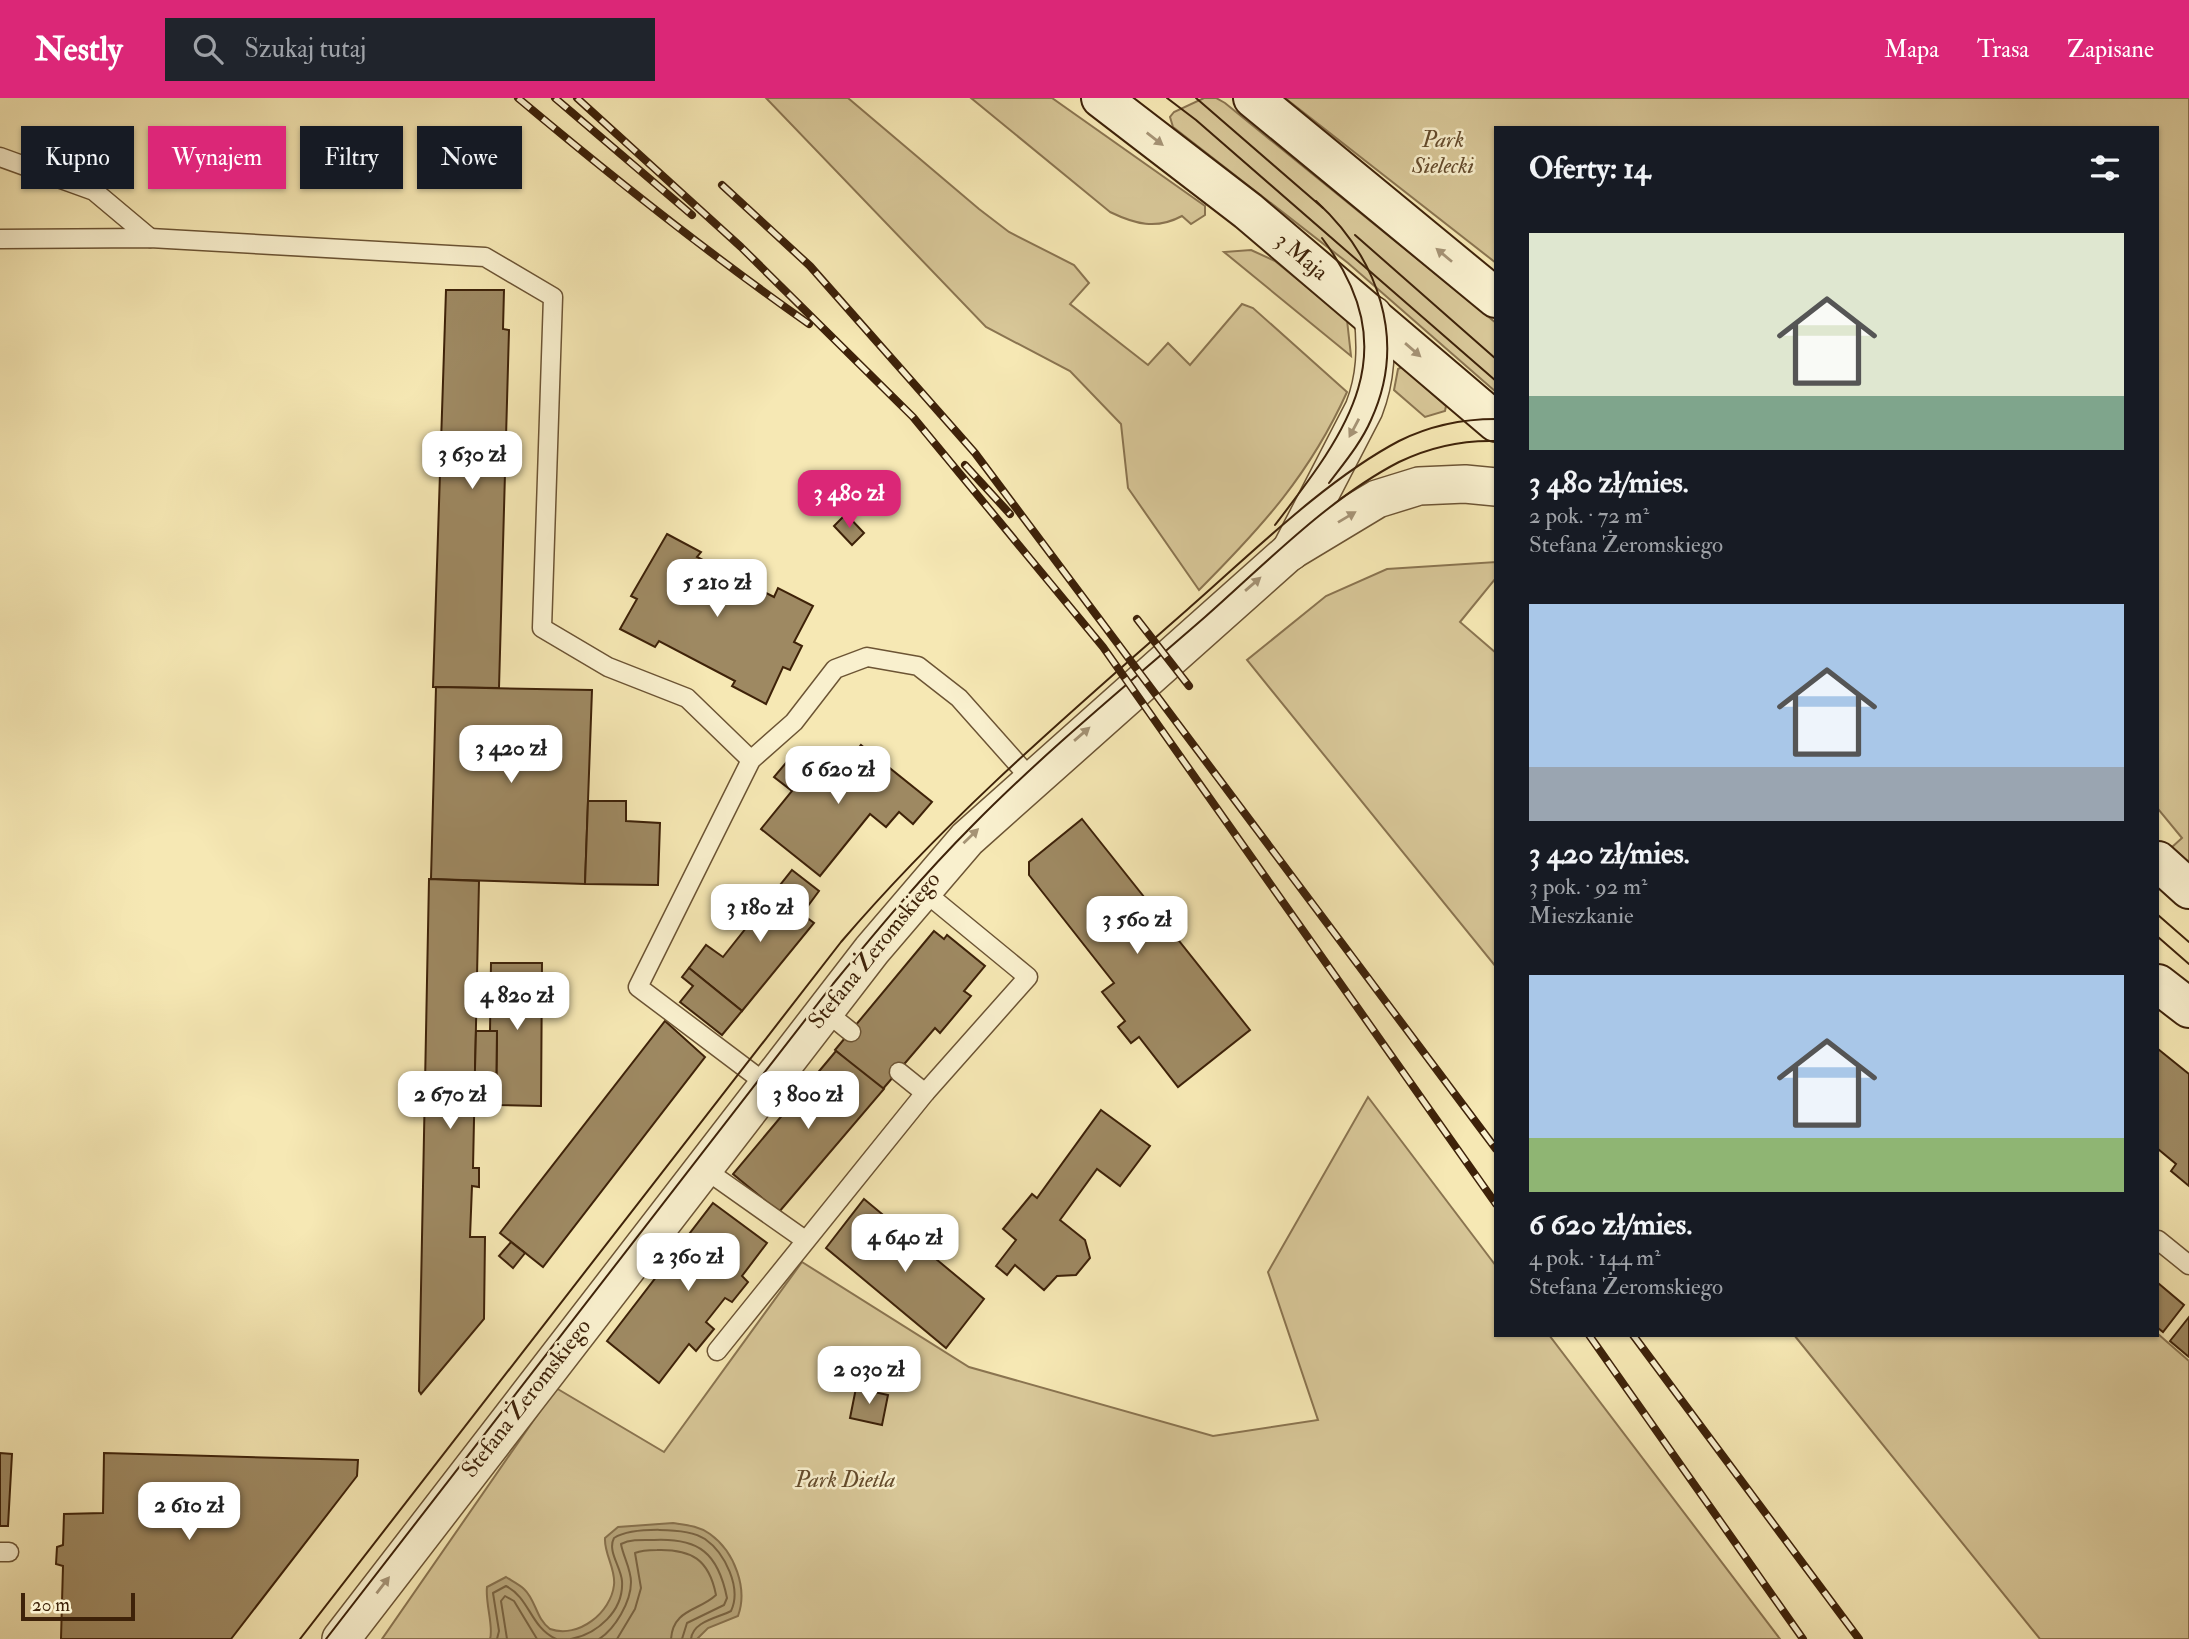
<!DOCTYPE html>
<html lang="pl">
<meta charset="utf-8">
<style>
:root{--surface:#171b24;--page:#20242c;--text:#f1f3f6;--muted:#9ea1a6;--accent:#db2777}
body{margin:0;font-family:"IM FELL Double Pica",serif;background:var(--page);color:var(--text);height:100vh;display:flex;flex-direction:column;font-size:26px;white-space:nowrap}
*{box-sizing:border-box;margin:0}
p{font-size:23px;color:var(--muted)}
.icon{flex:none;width:38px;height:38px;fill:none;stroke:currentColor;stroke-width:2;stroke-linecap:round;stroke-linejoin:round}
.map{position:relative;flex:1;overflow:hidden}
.details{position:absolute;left:1494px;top:28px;width:665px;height:1211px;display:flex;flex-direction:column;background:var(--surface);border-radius:0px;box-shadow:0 2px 5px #0004}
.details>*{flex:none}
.hud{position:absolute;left:21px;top:28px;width:665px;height:63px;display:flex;gap:14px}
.scale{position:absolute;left:21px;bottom:18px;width:114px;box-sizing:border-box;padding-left:7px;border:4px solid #3e2209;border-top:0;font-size:19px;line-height:24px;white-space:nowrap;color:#3e2209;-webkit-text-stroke:5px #f9f0ce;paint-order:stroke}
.price{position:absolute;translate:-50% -60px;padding:0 16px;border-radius:14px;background:#fff;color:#222;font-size:23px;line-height:46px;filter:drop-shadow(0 2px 4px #0008)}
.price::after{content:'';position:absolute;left:50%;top:42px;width:21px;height:16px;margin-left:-10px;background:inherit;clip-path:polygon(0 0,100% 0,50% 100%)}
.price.selected{background:var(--accent);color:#fff}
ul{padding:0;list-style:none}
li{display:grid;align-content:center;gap:14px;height:371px;padding:0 35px}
li span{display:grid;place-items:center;height:217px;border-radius:0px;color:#555}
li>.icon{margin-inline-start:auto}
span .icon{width:126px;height:126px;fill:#fffc;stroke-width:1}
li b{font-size:30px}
h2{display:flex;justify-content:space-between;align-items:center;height:84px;padding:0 35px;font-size:30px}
.tag{padding:0 24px;border-radius:0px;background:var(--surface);box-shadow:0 2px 5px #0004;font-size:24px;line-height:63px}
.tag.selected{background:var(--accent);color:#fff}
header{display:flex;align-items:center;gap:42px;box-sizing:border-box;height:98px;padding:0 35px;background:var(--accent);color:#fff}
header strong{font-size:33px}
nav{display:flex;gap:38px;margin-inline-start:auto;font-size:24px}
.search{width:490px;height:63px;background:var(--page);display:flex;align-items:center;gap:18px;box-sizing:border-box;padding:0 24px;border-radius:0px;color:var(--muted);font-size:26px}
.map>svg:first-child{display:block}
.green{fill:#d7c697;stroke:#8a7450;stroke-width:2}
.water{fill:#b7a57a;stroke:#87714d;stroke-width:2}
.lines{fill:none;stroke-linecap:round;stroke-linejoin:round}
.shore{stroke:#7a6442;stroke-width:2}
.building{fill:#9e8962;stroke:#3e2209;stroke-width:2}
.service-casing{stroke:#6c5434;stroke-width:21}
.minor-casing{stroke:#6c5434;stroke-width:40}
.secondary-casing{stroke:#3e2209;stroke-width:42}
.service{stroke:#f9f0ce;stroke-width:18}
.minor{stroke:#f9f0ce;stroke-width:37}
.secondary{stroke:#f9f0ce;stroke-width:38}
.tram{stroke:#3e2209;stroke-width:2}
.rail-casing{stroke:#3e2209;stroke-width:8}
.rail{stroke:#f9f0ce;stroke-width:5;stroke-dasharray:16;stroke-linecap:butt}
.oneway{fill:#a59375}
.labels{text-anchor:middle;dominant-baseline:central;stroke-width:5;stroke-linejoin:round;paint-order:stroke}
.park-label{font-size:23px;font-style:italic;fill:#644b2c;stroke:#f9f0ce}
.street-label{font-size:23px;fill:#3e2209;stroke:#f9f0ce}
</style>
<header>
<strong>Nestly</strong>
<div class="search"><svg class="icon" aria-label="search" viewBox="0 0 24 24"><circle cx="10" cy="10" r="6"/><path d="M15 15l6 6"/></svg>Szukaj tutaj</div>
<nav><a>Mapa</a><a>Trasa</a><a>Zapisane</a></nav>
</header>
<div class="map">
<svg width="2189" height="1541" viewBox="0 0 2189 1541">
<rect width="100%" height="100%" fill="#f6e8b4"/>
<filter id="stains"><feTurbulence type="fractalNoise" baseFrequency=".00286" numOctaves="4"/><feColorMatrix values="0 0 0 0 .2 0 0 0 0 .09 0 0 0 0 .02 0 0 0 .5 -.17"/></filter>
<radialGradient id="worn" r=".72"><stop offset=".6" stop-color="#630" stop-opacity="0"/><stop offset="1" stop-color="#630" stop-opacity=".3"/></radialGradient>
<!-- green -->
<g class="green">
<path d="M 766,0 L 848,0 L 979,111 L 1009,134 L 1074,167 L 1089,185 L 1070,206 L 1148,267 L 1168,245 L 1190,267 L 1242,206 L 1253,210 L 1347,294 C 1310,376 1262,429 1199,492 L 1128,390 L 1121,326 L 1070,273 L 986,229 Z"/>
<path d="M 971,0 L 1052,0 L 1205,108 L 1205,117 L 1191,126 L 1182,118 C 1156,132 1135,126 1110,114 Z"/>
<polygon points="1204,0 1216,0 1225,5 1496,225 1496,294 1348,165 1173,29 1170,19 1174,14"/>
<polygon points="1285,0 2189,0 2189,765 2171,750 2182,740 2158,711 2158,30 1496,30 1496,165"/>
<polygon points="1251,152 1275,163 1347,222 1351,258 1224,154"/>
<polygon points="1402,269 1446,308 1445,313 1425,319 1394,292 1398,271"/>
<polygon points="1496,464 1496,480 1460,524 1496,555 1496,869 1247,562 1326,498 1387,471"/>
<polygon points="1368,999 1496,1168 1496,1237 1549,1237 1780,1541 382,1541 556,1290 664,1354 802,1164 969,1269 1213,1338 1318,1322 1268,1174"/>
<polygon points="2158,1236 2189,1263 2189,1541 2040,1541 1794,1237"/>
</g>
<!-- water -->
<path class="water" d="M 673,1425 C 686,1427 699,1428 710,1436 C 735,1454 748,1491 738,1518 L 708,1530 L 697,1541 L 490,1541 C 494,1529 485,1505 487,1489 L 506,1479 C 512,1483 519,1486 524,1491 C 536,1502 536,1521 550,1531 C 579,1541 611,1514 614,1487 C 616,1471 604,1456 605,1440 L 618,1429 Z"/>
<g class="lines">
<!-- shore -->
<g class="shore">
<path d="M 497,1541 L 499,1533 L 493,1495 L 506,1488 C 530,1500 530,1529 556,1541"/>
<polyline points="507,1541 501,1503 505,1498 514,1503 537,1541"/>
<path d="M 571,1541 C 597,1536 624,1513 622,1483 C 621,1469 607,1453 614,1440 C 632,1429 687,1429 705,1441 C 725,1455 742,1490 731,1513 C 718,1520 693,1523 691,1541"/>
<path d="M 599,1541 C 615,1531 631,1504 631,1484 C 631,1471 623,1458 621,1446 C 631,1441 643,1442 654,1442 C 699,1440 718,1455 727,1500 L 724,1507 L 687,1525 L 682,1541"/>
<path d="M 617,1541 L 635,1511 L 641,1490 L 635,1455 C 642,1452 650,1452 657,1452 C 691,1451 709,1461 716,1497 C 699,1513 673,1511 671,1541"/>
</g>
</g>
<!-- building -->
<g class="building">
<polygon points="446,192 504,192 503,231 509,232 499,590 433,589"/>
<polygon points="846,416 864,435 852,447 834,428"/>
<polygon points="667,436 701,454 697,459 774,499 778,490 813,508 794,544 802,548 790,572 783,569 766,606 732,588 735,583 659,543 655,549 620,531 637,501 631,498"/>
<polygon points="436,589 592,592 585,786 431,781"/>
<polygon points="861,647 932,704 913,726 899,714 886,729 870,716 820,778 761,731 792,693 774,679 796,653 832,682"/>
<polygon points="588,703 626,703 626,723 660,725 658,787 585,786"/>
<polygon points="1082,721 1250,932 1178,989 1139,939 1131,945 1118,929 1125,923 1102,894 1114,885 1029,777 1029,764"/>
<polygon points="792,772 819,793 802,816 814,825 742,913 689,870 706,847 723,859"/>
<polygon points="429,781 479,783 473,1070 479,1070 479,1089 472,1088 470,1139 485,1139 484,1221 421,1296 419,1293"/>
<polygon points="934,833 944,841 947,837 985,868 964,893 971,898 940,935 935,930 882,992 835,952"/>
<polygon points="491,865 542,865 541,1008 496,1007 497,933 490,933"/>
<polygon points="689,870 742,913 722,937 680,904 693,888 682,879"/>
<polygon points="665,923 705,959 543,1169 500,1135"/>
<polygon points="476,933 497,933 496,1007 474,1008"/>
<polygon points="2158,951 2189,976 2189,1088 2171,1073 2176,1066 2158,1051"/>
<polygon points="836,953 884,991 779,1114 733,1076"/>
<polygon points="1101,1012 1150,1048 1120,1088 1097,1071 1060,1122 1085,1142 1090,1160 1076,1177 1057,1178 1044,1192 1015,1167 1007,1177 996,1168 1016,1142 1003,1131 1032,1096 1037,1100"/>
<polygon points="864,1101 984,1201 946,1250 826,1150"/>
<polygon points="713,1105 767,1145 742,1178 748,1184 732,1204 725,1200 706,1224 714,1231 696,1253 689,1246 659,1285 607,1243"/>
<polygon points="511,1144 525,1155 513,1170 499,1158"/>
<polygon points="2158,1185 2184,1207 2163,1234 2158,1230"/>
<polygon points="2189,1219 2189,1259 2170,1243"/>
<polygon points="856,1290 888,1297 882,1327 850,1320"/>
<polygon points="0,1355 12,1356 8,1428 0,1428"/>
<polygon points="104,1355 358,1362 357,1378 231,1541 61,1541 63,1468 56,1466 57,1449 63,1447 64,1416 103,1415"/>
</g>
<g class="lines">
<!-- service casing -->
<g class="service-casing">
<g id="service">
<polyline points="0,59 94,93 150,140"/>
<polyline points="0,141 150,140 485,159 553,199 542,530 608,569 687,600 751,662"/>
<polyline points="825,913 851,934"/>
<polyline points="899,974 925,995"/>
<polyline points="768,987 638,889 751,662 794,624 835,571 867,559 918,568 959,600 1031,681"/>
<polyline points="703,1070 805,1142"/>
<polyline points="2158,1142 2189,1167"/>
<polyline points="717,1253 925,995 1028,879 921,791"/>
<polyline points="0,1454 9,1454"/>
</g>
</g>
<!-- minor casing -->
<g class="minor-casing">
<g id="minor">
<path d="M 1290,454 L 1364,311 C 1376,280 1377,250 1373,217"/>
<polyline points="341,1541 872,852 967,741 1289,454 1377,401 1419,388 1465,386 1496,389"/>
</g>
</g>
<!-- secondary casing -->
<g class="secondary-casing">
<g id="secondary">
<polyline points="1101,0 1248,113 1496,324"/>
<polyline points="1253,0 1496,200"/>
<polyline points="2158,763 2189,791"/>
<polyline points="2158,886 2189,910"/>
</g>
</g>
<!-- service -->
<use href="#service" class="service"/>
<!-- minor -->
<use href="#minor" class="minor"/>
<!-- secondary -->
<use href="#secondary" class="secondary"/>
<!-- tram -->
<g class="tram">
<polyline points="1167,0 1196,22 1496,283"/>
<polyline points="1196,0 1323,110"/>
<path d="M 1316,103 C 1378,160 1408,242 1371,322 C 1361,345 1344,365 1329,385"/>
<polyline points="1355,137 1496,261"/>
<path d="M 1275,427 C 1348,332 1408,254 1322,140"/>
<polyline points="2158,817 2189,844"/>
<polyline points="2158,839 2189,866"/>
<path d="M 300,1541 L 841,844 C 948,719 1065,619 1188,511 C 1251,456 1325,382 1399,343 C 1431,327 1461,321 1496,321"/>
<path d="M 326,1541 L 833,886 C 878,831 923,777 973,727 C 1046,653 1127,587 1205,519 C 1264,467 1329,400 1399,364 C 1430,349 1462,342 1496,343"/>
</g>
<!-- rail casing -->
<g class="rail-casing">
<g id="rail">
<path d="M 518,0 C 612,79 708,155 809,226"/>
<polyline points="555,0 692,117"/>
<polyline points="577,0 741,149 913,319 1103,549 1496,1106"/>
<polyline points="722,87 810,168 975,355 1496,1051"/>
<polyline points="965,367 1010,416"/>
<polyline points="1137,521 1189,588"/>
<polyline points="1589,1237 1803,1541"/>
<polyline points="1633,1237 1859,1541"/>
</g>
</g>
<!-- rail -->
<use href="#rail" class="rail"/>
</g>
<!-- one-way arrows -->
<defs><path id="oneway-solid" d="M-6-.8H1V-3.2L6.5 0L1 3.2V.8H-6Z" transform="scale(1.75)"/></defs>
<g class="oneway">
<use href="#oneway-solid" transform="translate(1155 41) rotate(38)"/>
<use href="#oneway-solid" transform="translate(1444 157) rotate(-140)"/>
<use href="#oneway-solid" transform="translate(1413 252) rotate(41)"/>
<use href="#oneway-solid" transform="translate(1354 330) rotate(118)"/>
<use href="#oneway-solid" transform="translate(1347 419) rotate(-31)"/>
<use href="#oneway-solid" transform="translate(1253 486) rotate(-41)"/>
<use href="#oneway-solid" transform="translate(1082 636) rotate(-41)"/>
<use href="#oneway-solid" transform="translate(971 738) rotate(-44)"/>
<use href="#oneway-solid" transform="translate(383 1487) rotate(-52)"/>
</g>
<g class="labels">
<!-- park labels -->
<g class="park-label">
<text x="1443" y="41">Park<tspan x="1443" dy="26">Sielecki</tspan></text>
<text x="845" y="1381">Park Dietla</text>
</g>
<!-- street labels -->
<g class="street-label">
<text transform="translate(1302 158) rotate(40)">3 Maja</text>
<text transform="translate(874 852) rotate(-51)">Stefana Żeromskiego</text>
<text transform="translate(526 1300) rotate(-52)">Stefana Żeromskiego</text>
</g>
</g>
<rect width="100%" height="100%" filter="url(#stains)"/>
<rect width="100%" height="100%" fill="url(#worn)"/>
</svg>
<div class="scale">20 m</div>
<b class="price" style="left:472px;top:393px">3 630 zł</b>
<b class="price selected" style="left:849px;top:432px">3 480 zł</b>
<b class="price" style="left:717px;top:521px">5 210 zł</b>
<b class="price" style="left:511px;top:687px">3 420 zł</b>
<b class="price" style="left:838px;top:708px">6 620 zł</b>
<b class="price" style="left:760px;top:846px">3 180 zł</b>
<b class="price" style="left:1137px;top:858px">3 560 zł</b>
<b class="price" style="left:517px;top:934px">4 820 zł</b>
<b class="price" style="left:450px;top:1033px">2 670 zł</b>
<b class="price" style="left:808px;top:1033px">3 800 zł</b>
<b class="price" style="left:905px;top:1176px">4 640 zł</b>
<b class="price" style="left:688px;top:1195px">2 360 zł</b>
<b class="price" style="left:869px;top:1308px">2 030 zł</b>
<b class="price" style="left:189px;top:1444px">2 610 zł</b>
<div class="hud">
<a class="tag">Kupno</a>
<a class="tag selected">Wynajem</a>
<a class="tag">Filtry</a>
<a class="tag">Nowe</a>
</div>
<section class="details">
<h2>Oferty: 14<svg class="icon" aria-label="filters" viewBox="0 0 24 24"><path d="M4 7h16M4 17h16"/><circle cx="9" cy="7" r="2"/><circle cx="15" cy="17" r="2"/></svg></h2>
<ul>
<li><span style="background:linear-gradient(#dfe7d0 75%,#7fa58c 0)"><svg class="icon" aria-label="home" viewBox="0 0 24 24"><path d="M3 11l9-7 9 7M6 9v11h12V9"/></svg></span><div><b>3 480 zł/mies.</b><p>2 pok. · 72 m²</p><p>Stefana Żeromskiego</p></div></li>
<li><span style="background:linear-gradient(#a9c7e8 75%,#9aa5b1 0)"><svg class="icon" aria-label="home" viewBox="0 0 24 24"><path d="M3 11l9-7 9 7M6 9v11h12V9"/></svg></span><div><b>3 420 zł/mies.</b><p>3 pok. · 92 m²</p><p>Mieszkanie</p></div></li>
<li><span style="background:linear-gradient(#a9c7e8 75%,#8fb573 0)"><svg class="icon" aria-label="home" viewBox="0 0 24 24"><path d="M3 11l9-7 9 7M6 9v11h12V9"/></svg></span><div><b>6 620 zł/mies.</b><p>4 pok. · 144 m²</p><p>Stefana Żeromskiego</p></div></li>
</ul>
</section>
</div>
